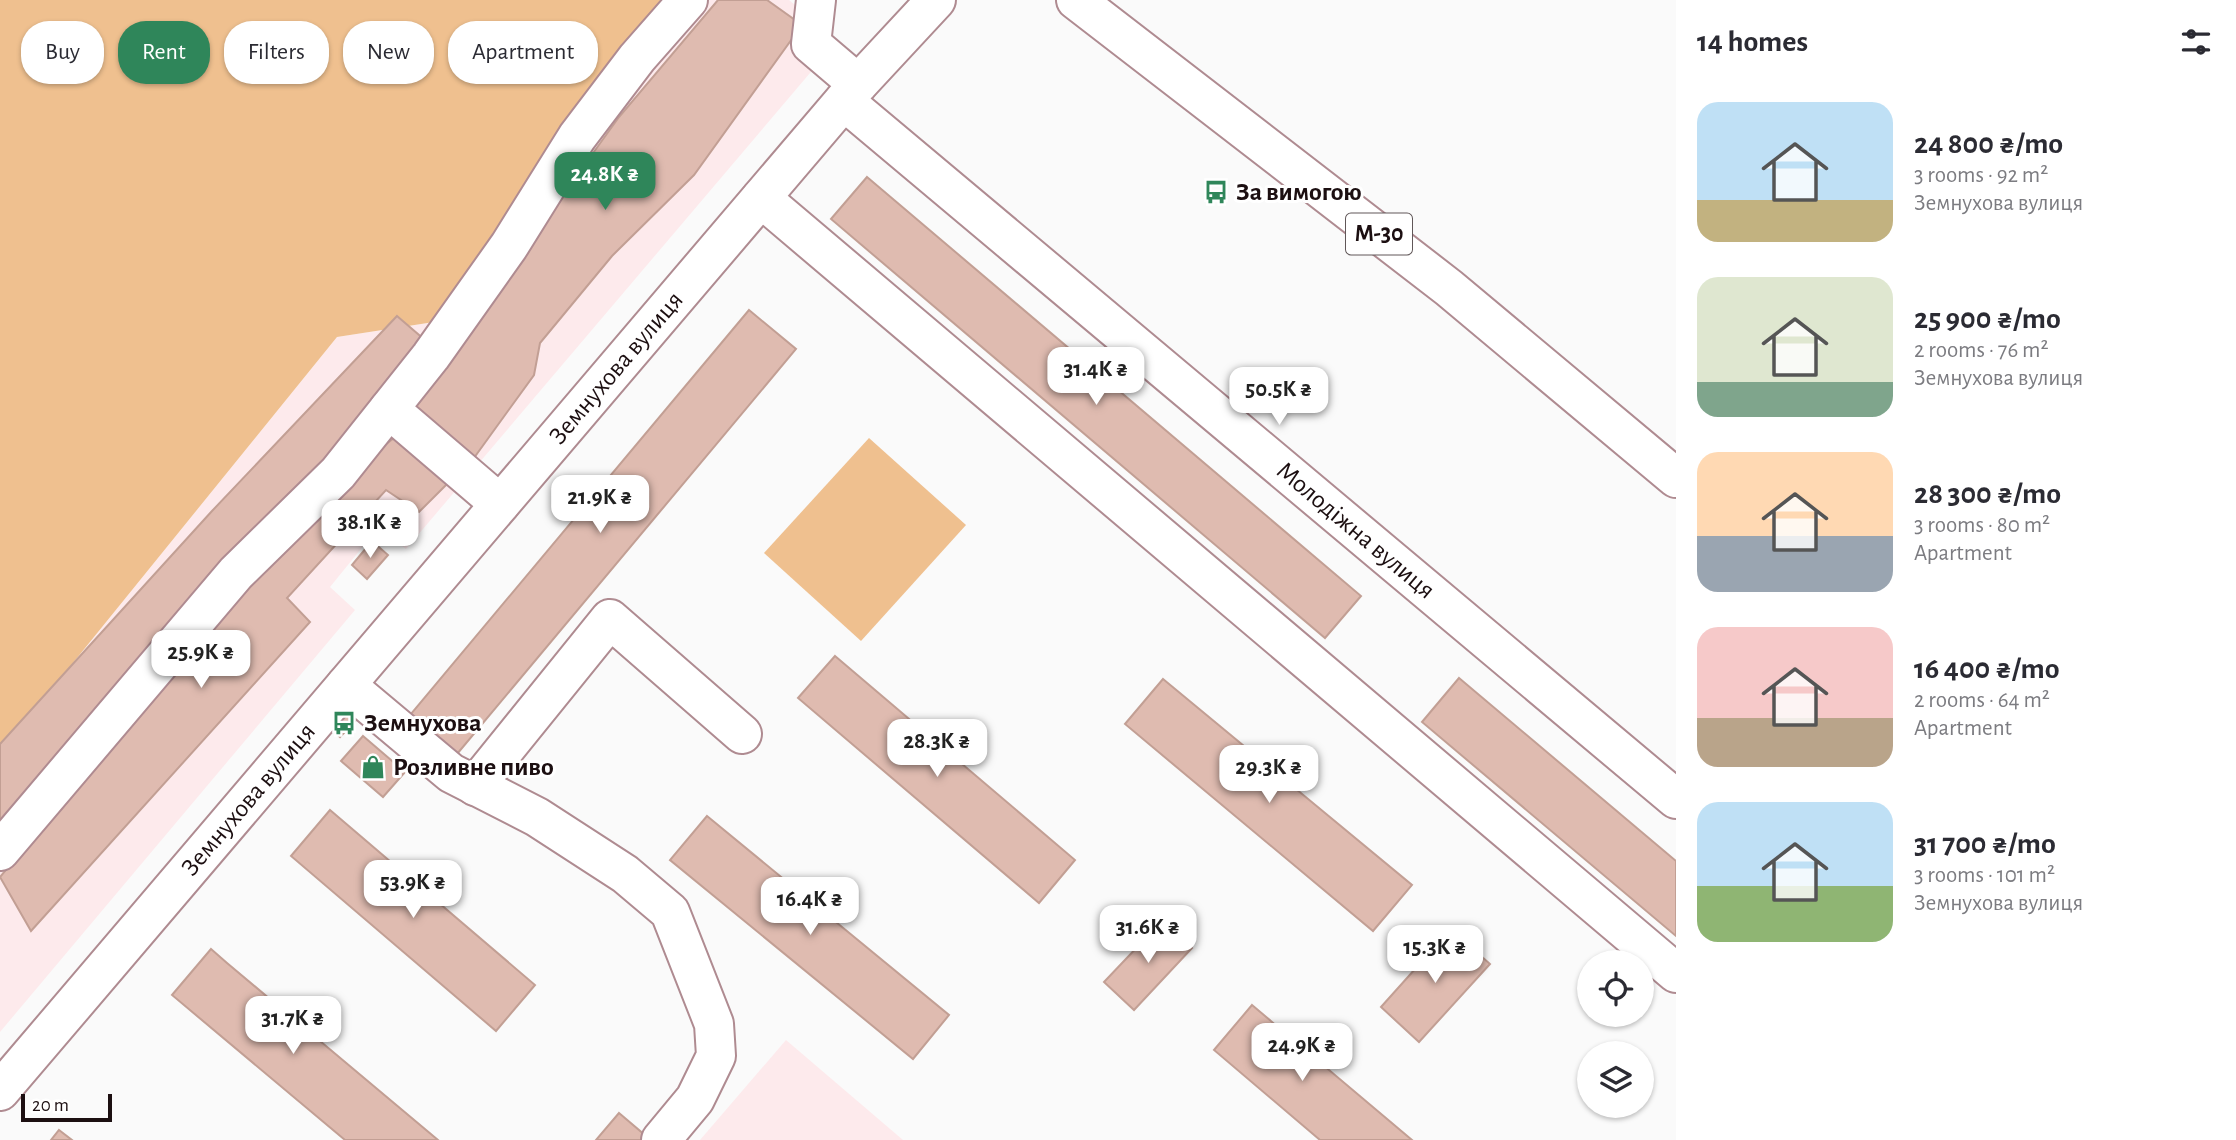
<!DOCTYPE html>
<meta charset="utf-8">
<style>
:root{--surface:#fff;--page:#f7f7f7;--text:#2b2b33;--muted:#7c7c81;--accent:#2f865a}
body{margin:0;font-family:"Alegreya Sans",sans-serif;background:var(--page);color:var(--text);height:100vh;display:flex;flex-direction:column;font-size:26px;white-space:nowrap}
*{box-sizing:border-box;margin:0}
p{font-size:23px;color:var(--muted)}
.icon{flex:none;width:38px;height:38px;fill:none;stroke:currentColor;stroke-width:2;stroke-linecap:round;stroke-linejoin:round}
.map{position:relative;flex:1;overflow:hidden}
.drawer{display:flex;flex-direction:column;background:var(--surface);width:560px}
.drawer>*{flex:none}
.banner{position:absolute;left:21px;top:21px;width:665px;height:63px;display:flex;gap:14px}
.fabs{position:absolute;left:1577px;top:950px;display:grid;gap:14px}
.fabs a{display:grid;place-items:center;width:77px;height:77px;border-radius:50%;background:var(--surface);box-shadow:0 2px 5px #0004;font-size:35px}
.scale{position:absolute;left:21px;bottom:18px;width:91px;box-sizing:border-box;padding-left:7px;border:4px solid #1c0f11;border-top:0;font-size:19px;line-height:24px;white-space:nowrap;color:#1c0f11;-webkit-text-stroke:5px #fff;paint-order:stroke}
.price{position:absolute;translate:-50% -60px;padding:0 16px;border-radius:14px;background:#fff;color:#222;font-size:23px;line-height:46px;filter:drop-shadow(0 2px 4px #0008)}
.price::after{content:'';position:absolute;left:50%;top:42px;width:21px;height:16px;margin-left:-10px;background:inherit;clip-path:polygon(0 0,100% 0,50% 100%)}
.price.on{background:var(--accent);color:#fff}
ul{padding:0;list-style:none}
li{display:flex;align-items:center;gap:21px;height:175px;padding:0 21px}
li span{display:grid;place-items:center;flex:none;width:196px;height:140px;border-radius:21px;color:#555}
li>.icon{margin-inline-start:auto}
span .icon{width:84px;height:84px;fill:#fffc;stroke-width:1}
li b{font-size:30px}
h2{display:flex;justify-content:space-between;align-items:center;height:84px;padding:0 21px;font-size:30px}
.chip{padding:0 24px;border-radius:28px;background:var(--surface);box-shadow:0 2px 5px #0004;font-size:24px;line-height:63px}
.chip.on{background:var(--accent);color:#fff}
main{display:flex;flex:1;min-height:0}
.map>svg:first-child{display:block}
.built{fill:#fdeaec}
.green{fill:#efc08f}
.building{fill:#dfbbb0;stroke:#c29f94;stroke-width:2}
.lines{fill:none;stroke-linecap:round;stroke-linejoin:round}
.minor-casing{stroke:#af8b91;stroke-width:42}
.highway-casing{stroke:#af8b91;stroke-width:42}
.minor{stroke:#fff;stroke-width:38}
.highway{stroke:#fff;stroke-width:38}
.labels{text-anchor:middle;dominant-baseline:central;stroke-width:6;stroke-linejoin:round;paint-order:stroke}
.shield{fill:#fff;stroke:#605758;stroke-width:2}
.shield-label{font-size:24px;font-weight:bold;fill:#1c0f11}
.poi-label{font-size:26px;font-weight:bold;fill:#1c0f11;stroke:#fff;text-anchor:start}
.street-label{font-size:26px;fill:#1c0f11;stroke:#fff}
</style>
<main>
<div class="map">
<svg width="1676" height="1140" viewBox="0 0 1676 1140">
<rect width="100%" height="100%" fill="#fafafa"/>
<!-- built -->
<g class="built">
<polygon points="704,0 789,0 838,40 406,549 378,528 330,587 355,610 0,1032 0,753 337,337 434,322"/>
<polygon points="786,1040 903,1140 700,1140"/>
</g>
<!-- green -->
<g class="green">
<polygon points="0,0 704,0 434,322 337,337 0,753"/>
<polygon points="869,438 966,525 861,641 764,553"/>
</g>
<!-- building -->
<g class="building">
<polygon points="718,0 767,0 802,25 694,175 612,256 540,343 534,375 471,462 411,406 619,117"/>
<polygon points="867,177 1361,596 1325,638 831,219"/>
<polygon points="749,310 796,349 452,760 405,721"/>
<polygon points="397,316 426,341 327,470 0,825 0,744 212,511"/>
<polygon points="394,438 451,480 419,512 386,490 287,598 310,622 31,931 0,877 199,634 270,567 367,459"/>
<polygon points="372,541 388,555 367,579 352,565"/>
<polygon points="835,656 1075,860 1039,903 798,698"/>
<polygon points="1459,678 1676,861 1676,936 1422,722"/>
<polygon points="1163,679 1412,885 1373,931 1125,724"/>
<polygon points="347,710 357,719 340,737 330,728"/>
<polygon points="363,736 405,772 383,797 341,761"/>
<polygon points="330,810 535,985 496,1031 291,856"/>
<polygon points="707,816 949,1015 913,1059 670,860"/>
<polygon points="1163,920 1192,948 1134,1010 1104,982"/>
<polygon points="1451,929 1490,964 1419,1042 1381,1007"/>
<polygon points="211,949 227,963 438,1140 345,1140 172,995"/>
<polygon points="1252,1005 1412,1140 1320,1140 1214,1050"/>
<polygon points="619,1113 646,1136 643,1140 596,1140"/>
<polygon points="59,1130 72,1140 51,1140"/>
</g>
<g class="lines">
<!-- minor casing -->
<g class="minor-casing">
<g id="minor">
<polyline points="816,0 811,44 858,84"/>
<path id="s1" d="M 844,101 L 1676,799"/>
<polyline points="761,198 1676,973"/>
<polyline points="389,409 500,504"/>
<polyline points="346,685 451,773 537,817 625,874 670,912 714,1024 716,1056 695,1099 661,1140"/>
<polyline points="475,786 610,619 742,734"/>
<polyline points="0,851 236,573 338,473 431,356 509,246 577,137 637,58 688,0"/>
<path id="s2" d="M 0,1091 L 858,84 L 936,0"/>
</g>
</g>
<!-- highway casing -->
<g class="highway-casing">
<polyline id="highway" points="1076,0 1449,288 1676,478"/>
</g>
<!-- minor -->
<use href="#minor" class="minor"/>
<!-- highway -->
<use href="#highway" class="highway"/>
</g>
<!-- icons -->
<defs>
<g id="bus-bare" transform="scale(1.89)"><path d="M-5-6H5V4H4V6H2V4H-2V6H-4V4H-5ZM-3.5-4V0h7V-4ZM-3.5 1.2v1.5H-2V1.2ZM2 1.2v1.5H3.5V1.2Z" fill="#2f865a" stroke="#fff" stroke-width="2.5" paint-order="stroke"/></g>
<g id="shop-bare" transform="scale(1.89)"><path d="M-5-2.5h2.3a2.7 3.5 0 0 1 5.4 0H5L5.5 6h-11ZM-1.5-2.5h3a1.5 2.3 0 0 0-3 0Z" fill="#2f865a" stroke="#fff" stroke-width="2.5" paint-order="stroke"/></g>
</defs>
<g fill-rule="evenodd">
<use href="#bus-bare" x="1216" y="192"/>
<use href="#bus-bare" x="344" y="723"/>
<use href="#shop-bare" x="373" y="767"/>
</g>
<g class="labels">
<!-- shield labels -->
<rect class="shield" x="1346" y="213.5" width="66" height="41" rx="5"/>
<g class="shield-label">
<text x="1379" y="234">М-30</text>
</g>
<!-- poi labels -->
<g class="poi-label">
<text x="1236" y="192">За вимогою</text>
<text x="364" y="723">Земнухова</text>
<text x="393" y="767">Розливне пиво</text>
</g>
<!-- street labels -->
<g class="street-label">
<text stroke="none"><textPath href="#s2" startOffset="950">Земнухова вулиця</textPath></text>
<text stroke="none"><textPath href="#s1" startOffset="668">Молодіжна вулиця</textPath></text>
<text stroke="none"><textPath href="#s2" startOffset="383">Земнухова вулиця</textPath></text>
</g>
</g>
</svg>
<div class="fabs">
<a><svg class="icon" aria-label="locate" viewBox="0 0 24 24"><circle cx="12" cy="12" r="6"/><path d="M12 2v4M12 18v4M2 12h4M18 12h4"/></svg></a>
<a><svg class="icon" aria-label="layers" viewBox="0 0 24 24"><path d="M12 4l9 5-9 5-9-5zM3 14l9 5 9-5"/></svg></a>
</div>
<div class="scale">20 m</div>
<b class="price on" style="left:605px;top:212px">24.8K ₴</b>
<b class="price" style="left:1096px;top:407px">31.4K ₴</b>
<b class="price" style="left:1279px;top:427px">50.5K ₴</b>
<b class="price" style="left:600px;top:535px">21.9K ₴</b>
<b class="price" style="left:370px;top:560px">38.1K ₴</b>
<b class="price" style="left:201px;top:690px">25.9K ₴</b>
<b class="price" style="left:937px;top:779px">28.3K ₴</b>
<b class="price" style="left:1269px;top:805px">29.3K ₴</b>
<b class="price" style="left:413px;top:920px">53.9K ₴</b>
<b class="price" style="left:810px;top:937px">16.4K ₴</b>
<b class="price" style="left:1148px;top:965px">31.6K ₴</b>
<b class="price" style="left:1435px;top:985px">15.3K ₴</b>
<b class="price" style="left:293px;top:1056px">31.7K ₴</b>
<b class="price" style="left:1302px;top:1083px">24.9K ₴</b>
<div class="banner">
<a class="chip">Buy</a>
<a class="chip on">Rent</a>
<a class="chip">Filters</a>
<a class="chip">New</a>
<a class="chip">Apartment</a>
</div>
</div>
<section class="drawer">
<h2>14 homes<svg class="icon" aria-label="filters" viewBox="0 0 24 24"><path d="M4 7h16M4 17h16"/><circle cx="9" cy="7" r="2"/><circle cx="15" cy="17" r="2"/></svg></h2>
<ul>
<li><span style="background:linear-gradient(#bfe0f5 70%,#c2b280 0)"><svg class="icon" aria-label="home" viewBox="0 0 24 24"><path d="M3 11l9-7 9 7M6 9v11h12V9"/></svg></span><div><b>24 800 ₴/mo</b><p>3 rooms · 92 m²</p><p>Земнухова вулиця</p></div></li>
<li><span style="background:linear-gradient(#dfe7d0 75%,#7fa58c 0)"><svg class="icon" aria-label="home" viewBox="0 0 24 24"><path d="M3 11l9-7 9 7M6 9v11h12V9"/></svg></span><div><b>25 900 ₴/mo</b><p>2 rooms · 76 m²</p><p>Земнухова вулиця</p></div></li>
<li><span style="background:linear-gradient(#ffd9b3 60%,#9aa5b1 0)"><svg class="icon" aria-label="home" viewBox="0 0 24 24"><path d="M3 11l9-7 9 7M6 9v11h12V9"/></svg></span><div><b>28 300 ₴/mo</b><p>3 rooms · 80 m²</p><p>Apartment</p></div></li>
<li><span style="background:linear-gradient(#f6c9c9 65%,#b9a48a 0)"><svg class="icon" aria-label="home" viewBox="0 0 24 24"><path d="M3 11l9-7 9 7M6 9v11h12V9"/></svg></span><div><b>16 400 ₴/mo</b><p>2 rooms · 64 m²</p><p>Apartment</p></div></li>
<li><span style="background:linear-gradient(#bfe0f5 60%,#8fb573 0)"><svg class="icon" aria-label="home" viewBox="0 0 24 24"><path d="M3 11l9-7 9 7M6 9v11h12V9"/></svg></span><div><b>31 700 ₴/mo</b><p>3 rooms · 101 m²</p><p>Земнухова вулиця</p></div></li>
</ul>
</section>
</main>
